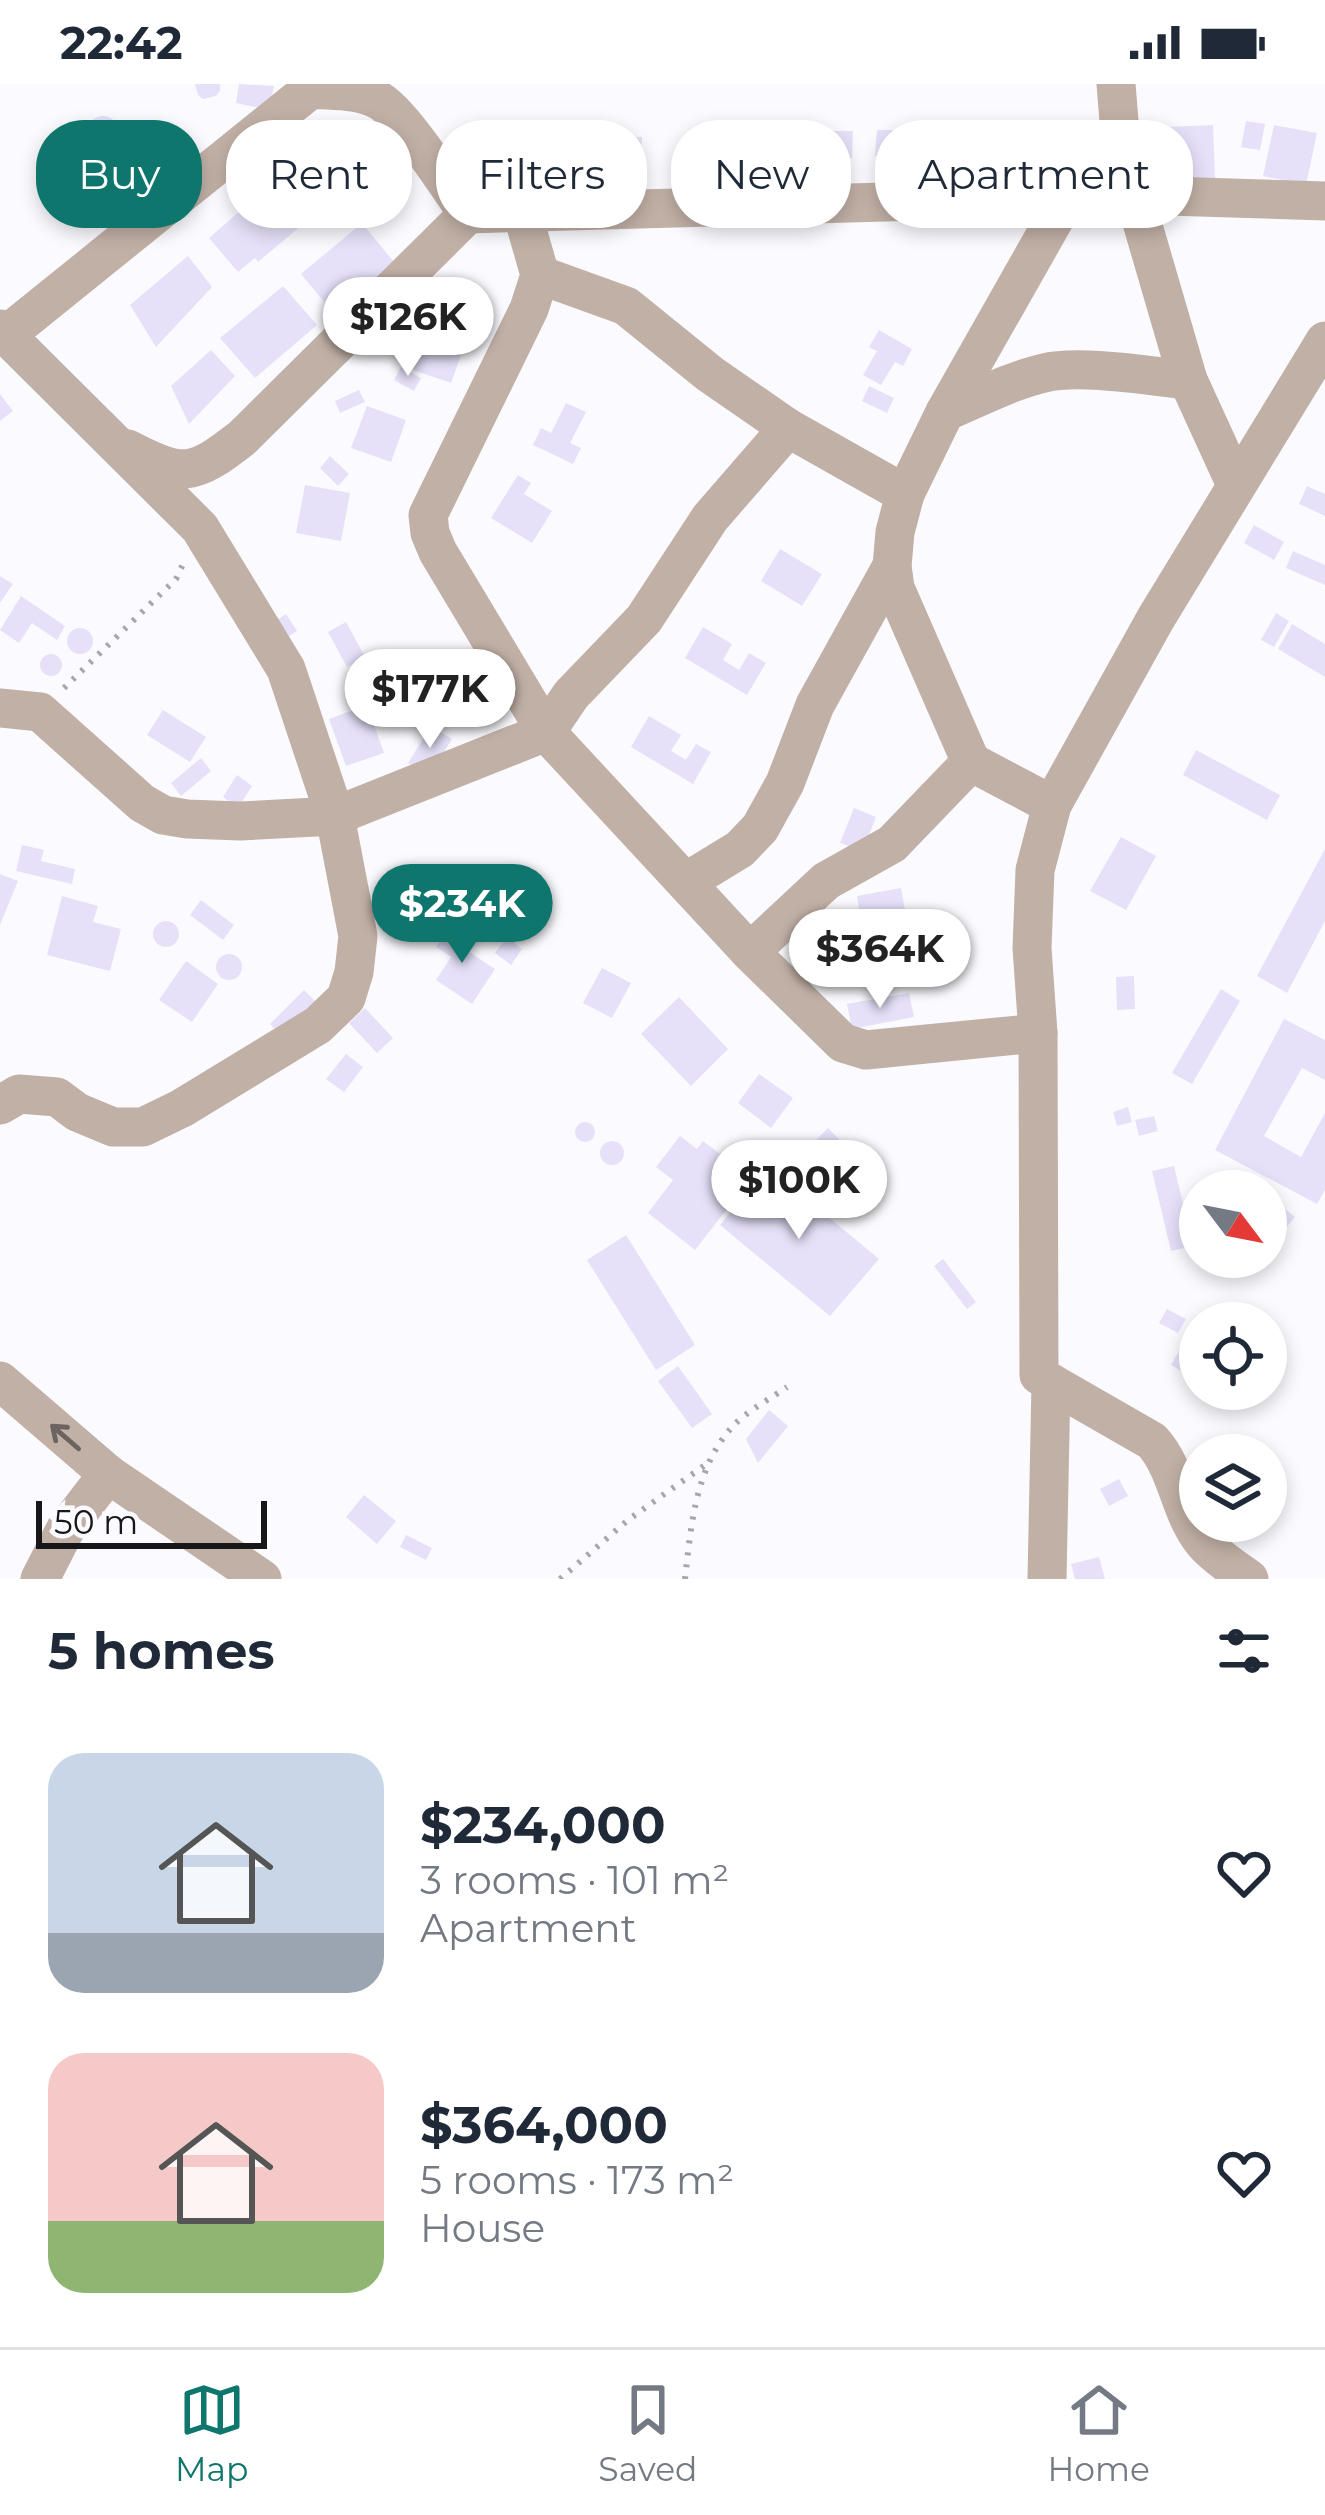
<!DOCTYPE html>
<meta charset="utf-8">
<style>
:root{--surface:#fff;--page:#f6f6f7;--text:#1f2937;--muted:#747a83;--line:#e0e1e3;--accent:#0f766e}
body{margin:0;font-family:Montserrat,sans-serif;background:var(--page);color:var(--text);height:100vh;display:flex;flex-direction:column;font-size:45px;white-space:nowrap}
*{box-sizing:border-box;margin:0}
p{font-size:39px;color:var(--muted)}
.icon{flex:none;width:66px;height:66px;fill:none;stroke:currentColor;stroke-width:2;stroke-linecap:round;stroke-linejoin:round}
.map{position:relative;height:1495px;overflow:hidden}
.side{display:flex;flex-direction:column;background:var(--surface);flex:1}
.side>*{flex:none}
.hud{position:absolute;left:36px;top:36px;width:1254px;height:108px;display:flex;gap:24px}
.needle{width:78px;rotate:122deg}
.buttons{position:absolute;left:1179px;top:1086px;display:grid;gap:24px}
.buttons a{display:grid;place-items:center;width:108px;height:108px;border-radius:50%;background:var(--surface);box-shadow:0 6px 18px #0003;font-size:60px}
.scale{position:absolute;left:36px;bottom:30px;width:231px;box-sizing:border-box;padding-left:12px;border:6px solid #171619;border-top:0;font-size:33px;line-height:42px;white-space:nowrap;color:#171619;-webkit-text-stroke:9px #fbfbff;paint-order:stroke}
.price{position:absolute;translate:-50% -102px;padding:0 27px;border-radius:42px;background:#fff;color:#222;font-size:39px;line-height:78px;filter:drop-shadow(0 3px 6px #0008)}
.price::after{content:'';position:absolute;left:50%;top:72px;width:36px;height:27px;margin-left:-18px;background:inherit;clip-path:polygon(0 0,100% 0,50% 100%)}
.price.selected{background:var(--accent);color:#fff}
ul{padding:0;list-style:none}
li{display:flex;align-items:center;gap:36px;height:300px;padding:0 48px}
li span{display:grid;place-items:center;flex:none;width:336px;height:240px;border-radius:36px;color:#555}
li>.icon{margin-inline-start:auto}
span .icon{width:144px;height:144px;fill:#fffc;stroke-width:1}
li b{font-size:51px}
h2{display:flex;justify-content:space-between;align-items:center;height:144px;padding:0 48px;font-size:51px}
.tag{padding:0 42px;border-radius:48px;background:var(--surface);box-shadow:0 6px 18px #0003;font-size:42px;line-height:108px}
.tag.selected{background:var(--accent);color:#fff}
.status{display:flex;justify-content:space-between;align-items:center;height:84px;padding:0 60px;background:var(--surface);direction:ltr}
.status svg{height:33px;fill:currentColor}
.tabs{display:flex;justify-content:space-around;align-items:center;height:168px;border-top:3px solid var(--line);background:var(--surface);font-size:33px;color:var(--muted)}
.tabs a{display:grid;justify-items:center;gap:6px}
.tabs .selected{color:var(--accent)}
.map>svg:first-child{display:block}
.building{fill:#e6e1f9}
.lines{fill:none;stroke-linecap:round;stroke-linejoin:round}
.path{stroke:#a7a7aa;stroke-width:6;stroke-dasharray:3 9;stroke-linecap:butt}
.minor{stroke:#c1b0a6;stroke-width:39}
.oneway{stroke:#6c6360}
</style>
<div class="status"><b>22:42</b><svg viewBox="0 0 49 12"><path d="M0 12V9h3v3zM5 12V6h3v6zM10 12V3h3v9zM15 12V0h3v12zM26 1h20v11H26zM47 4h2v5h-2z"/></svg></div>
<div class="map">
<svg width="1325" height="1495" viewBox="0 0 1325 1495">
<rect width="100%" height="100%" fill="#fbfbff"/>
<!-- building -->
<g class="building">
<polygon points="195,0 220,0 220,7 216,12 203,15 198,11"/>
<polygon points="239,0 274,2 269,26 236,19"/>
<circle cx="103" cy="48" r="16"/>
<polygon points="1246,37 1265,40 1260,66 1241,63"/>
<polygon points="1213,41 1215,94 1171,95 1168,43"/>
<polygon points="1274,41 1317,49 1306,101 1263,92"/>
<polygon points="1029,44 1032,96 991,98 989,46"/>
<polygon points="877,46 895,46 894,73 875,72"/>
<polygon points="834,47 853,47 852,74 833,73"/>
<polygon points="904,49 942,49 943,94 904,95"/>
<polygon points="549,50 551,77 532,78 531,51"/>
<rect x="693" y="51" width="39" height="48"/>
<polygon points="783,51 825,51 825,99 782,99"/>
<circle cx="174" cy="64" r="13"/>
<polygon points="574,53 620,54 618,104 572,102"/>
<polygon points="623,53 642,53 641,80 623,79"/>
<polygon points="525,54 527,106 483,108 481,55"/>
<polygon points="1162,65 1163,92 1145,92 1143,66"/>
<polygon points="1058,66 1060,92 1041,93 1040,67"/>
<polygon points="269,102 302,141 258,178 255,174 238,188 209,154"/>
<polygon points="362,139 394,178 351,215 347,210 330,225 301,190"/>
<polygon points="188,172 212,203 156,263 130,221"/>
<polygon points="283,202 317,241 255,294 220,254"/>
<polygon points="428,243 466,257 451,299 413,286"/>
<polygon points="879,246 912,265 903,282 895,278 881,301 863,291 877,267 869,263"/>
<polygon points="211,266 235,292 189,340 171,302"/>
<polygon points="401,283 421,294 414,307 394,296"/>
<polygon points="869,302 894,314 887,329 862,317"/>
<polygon points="359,306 365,318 340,329 335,317"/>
<polygon points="0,310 13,327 0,337"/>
<polygon points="566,319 586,328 570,359 581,364 573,380 533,361 541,344 551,349"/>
<polygon points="367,322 406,336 391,378 351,364"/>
<polygon points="330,372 349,390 338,402 320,384"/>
<polygon points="518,391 531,399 524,410 552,427 532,459 491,434"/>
<polygon points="305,401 350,409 341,457 296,449"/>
<polygon points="1307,402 1325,410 1325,432 1299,420"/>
<polygon points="1254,441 1284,458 1274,476 1244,459"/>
<polygon points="780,465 822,490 802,522 761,497"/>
<polygon points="1293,467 1325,481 1325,501 1286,484"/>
<polygon points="0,492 13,500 0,519"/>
<polygon points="21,512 65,542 57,556 32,539 19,559 0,546"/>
<polygon points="1276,529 1289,537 1274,563 1261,556"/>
<polygon points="286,530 297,547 280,558 268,541"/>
<polygon points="346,538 365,573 347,583 328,548"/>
<polygon points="1292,540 1325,560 1325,593 1278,565"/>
<polygon points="703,543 732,560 723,576 739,586 749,569 766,579 747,611 685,574"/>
<circle cx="80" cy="557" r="13"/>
<circle cx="51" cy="581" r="11"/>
<polygon points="367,621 384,669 346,682 329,635"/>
<polygon points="163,626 206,653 190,678 147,651"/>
<polygon points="649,632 681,651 671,667 686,676 696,660 711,668 693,700 631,663"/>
<polygon points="431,642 452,655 429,692 408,679"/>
<polygon points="1196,666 1280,711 1267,736 1183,691"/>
<polygon points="201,674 211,687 181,712 171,699"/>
<polygon points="237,691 252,702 238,724 223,713"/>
<polygon points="854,724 876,733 863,767 840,759"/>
<polygon points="1121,753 1156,772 1126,826 1090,807"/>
<polygon points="22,761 44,766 41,777 75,785 72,800 16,787"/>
<polygon points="1325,765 1325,837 1287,909 1257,892"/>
<polygon points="0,790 18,797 0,841"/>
<circle cx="470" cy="803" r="13"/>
<polygon points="499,802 526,827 510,844 483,819"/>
<polygon points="901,804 911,859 866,866 857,812"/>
<polygon points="62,812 98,822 93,838 121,845 110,887 47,871"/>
<polygon points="201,816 234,841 223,856 190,831"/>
<circle cx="166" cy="850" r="13"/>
<polygon points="452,838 472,851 463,864 495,885 472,920 436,896 451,873 436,863"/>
<polygon points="507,853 522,865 511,881 495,869"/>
<circle cx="229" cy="883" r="13"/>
<polygon points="186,877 218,900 192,938 159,916"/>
<polygon points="602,884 631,899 612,934 583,919"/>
<polygon points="1134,892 1135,925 1117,926 1116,893"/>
<polygon points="1221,905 1240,917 1192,1000 1172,989"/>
<polygon points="304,906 321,923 286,957 270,940"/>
<polygon points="909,909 914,933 852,945 847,920"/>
<polygon points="679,913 728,965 691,1002 641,950"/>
<polygon points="365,924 393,954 377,969 349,939"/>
<polygon points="1284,935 1325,956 1325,996 1302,984 1264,1052 1301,1073 1325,1029 1325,1106 1317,1120 1215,1066"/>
<polygon points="346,970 363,983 344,1008 326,995"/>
<polygon points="759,990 793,1014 771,1044 738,1019"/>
<polygon points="1128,1023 1132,1038 1117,1042 1113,1028"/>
<polygon points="1154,1032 1158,1047 1139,1052 1135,1036"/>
<circle cx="585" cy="1048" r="10"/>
<polygon points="828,1044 884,1101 872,1113 816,1056"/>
<polygon points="680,1052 697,1065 703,1057 751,1094 695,1166 648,1129 673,1096 656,1083"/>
<circle cx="612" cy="1069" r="12"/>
<polygon points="1174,1082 1193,1162 1171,1167 1152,1087"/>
<polygon points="768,1083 879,1175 830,1232 720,1141"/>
<polygon points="1275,1117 1295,1133 1285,1145 1266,1129"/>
<polygon points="626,1151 695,1261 656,1286 587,1176"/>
<polygon points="1227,1173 1242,1173 1246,1188 1233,1192"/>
<polygon points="943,1175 976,1218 967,1225 934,1182"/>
<polygon points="1167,1225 1186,1235 1178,1249 1159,1239"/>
<polygon points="1186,1255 1200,1263 1199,1297 1171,1281"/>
<polygon points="678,1282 712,1330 692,1344 658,1297"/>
<polygon points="769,1326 788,1342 758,1379 746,1355"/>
<polygon points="1119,1395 1128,1412 1109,1422 1100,1405"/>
<polygon points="364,1411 396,1437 377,1460 346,1433"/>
<polygon points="406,1451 432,1464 426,1476 400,1463"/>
<polygon points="1099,1473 1105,1495 1075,1495 1071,1480"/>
</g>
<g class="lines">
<!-- path -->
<g class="path">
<polyline points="64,604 176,495 183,480"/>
<polyline points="560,1495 628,1436 708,1379"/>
<path d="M 685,1495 C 691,1443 695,1383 733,1342 C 747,1327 770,1315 787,1303"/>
</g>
<!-- minor -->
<g class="minor">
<polyline points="1116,0 1119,37 1134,111 1188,296 1236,401"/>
<polyline points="522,128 540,191 529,225 428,431 430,449 438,468 546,648 750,868 843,959 866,966 1038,949"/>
<polyline points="540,191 626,222 710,290 788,344 905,410"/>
<path d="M 0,245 L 6,251 L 311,5 C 333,7 358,5 378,16 C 401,27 450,105 468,130 L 1134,111 L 1325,117"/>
<path d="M 945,328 C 978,314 1010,297 1044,289 C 1079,280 1150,292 1188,296"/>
<path d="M 128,365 C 184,394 193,392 242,354 L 468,130"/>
<polyline points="0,624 40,628 142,719 163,731 187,735 240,737 335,732 546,648 571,611 644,535 710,434 788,344"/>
<polyline points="971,678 895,504 892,482 895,448 905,410 945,328 1067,113"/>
<polyline points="686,798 740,765 760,744 785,699 815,621 892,482"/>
<polyline points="750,868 826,797 892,760 971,678 1052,721"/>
<polyline points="0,1021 19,1010 57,1013 77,1028 113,1043 143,1043 182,1024 318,941 346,914 354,888 358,852 335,732 286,585 200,444 6,251"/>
<polyline points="0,1297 108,1390 262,1495"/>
<path d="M 1051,1299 L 1152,1357 C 1178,1385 1179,1429 1204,1459 C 1216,1473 1234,1484 1249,1495"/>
<polyline points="40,1495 65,1446 108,1390"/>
<polyline points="1047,1495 1051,1299 1039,1291 1038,949 1032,864 1035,786 1052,721 1156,534 1325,257"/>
</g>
</g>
<!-- one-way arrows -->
<defs><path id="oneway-shaft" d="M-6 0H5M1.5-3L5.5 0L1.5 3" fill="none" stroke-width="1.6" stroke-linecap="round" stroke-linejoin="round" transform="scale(3)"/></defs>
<use class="oneway" href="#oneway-shaft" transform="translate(65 1353) rotate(-139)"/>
</svg>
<div class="buttons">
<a><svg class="needle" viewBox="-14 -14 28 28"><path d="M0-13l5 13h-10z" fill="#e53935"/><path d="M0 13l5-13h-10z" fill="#747a83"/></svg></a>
<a><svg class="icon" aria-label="locate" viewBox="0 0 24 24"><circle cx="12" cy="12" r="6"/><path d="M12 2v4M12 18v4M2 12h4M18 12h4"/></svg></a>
<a><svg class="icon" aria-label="layers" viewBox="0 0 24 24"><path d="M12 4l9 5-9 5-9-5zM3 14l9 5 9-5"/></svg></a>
</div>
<div class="scale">50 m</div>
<b class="price" style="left:408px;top:295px">$126K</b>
<b class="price" style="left:430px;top:667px">$177K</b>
<b class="price selected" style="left:462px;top:882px">$234K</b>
<b class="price" style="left:880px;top:927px">$364K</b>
<b class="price" style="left:799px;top:1158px">$100K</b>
<div class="hud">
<a class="tag selected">Buy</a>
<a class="tag">Rent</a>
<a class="tag">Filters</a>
<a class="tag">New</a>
<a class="tag">Apartment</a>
</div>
</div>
<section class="side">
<h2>5 homes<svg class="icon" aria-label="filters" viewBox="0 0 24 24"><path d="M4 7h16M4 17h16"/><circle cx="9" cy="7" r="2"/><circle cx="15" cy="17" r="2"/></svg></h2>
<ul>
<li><span style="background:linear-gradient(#c9d6e8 75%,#9aa5b1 0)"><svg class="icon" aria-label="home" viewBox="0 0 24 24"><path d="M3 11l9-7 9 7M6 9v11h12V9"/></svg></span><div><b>$234,000</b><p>3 rooms · 101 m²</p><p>Apartment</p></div><svg class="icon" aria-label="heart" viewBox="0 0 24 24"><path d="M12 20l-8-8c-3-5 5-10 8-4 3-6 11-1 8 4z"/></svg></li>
<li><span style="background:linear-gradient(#f6c9c9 70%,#8fb573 0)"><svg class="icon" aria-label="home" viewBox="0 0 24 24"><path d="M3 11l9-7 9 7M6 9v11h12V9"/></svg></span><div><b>$364,000</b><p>5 rooms · 173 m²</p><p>House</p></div><svg class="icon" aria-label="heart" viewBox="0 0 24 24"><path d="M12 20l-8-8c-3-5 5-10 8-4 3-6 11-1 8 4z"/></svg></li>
</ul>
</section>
<nav class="tabs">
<a class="selected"><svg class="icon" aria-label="map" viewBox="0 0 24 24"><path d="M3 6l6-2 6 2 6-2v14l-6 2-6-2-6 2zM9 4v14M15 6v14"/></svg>Map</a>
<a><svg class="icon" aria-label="saved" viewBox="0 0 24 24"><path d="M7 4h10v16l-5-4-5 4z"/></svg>Saved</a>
<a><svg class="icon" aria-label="home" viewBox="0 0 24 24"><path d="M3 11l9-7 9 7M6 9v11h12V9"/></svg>Home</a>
</nav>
